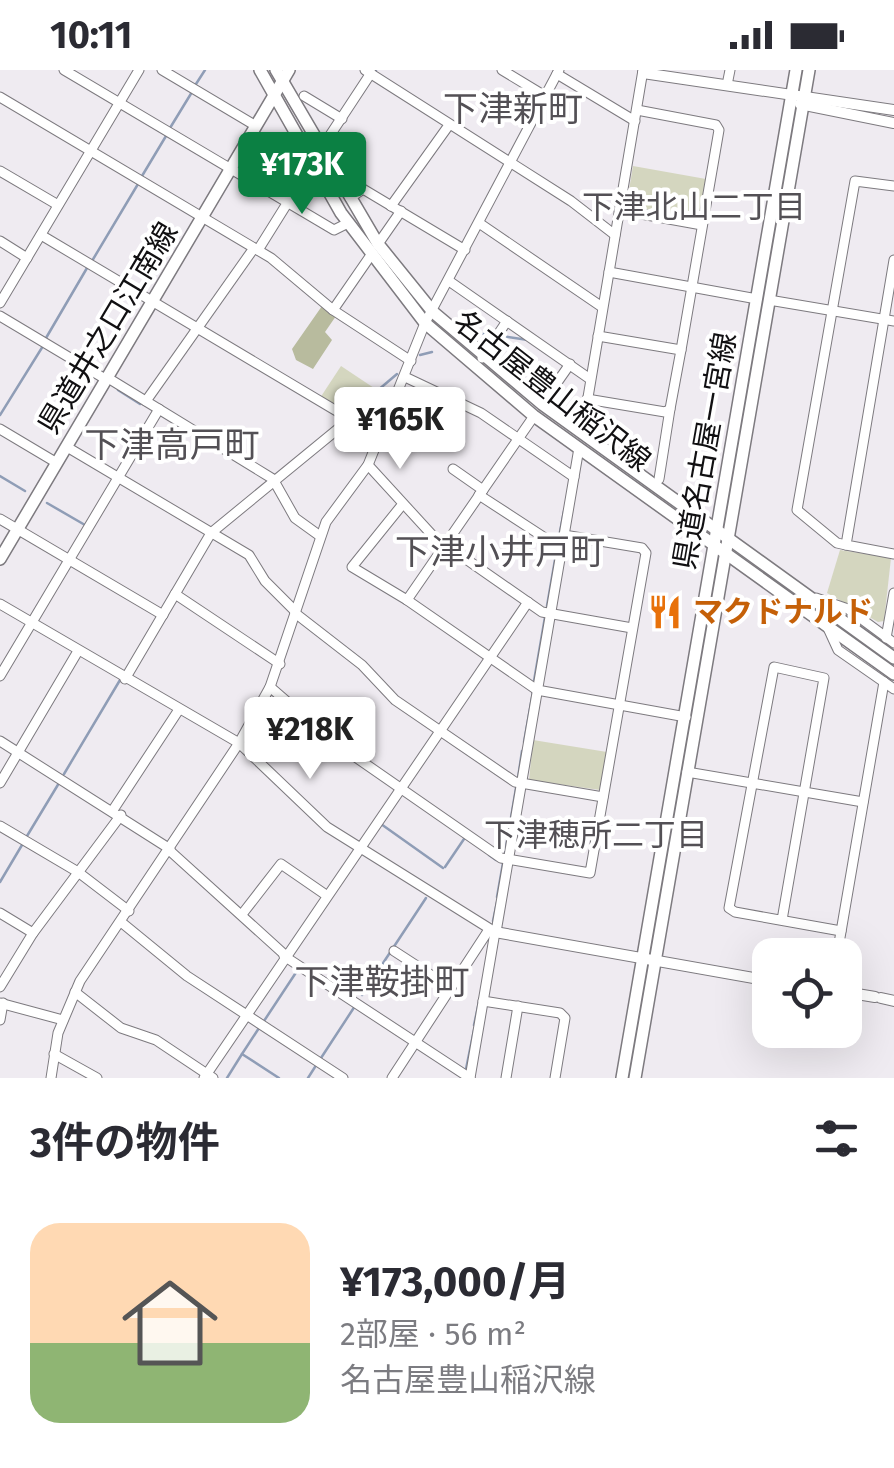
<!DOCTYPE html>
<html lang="ja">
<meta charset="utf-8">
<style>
:root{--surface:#fff;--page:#f7f7f7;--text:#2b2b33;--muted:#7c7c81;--line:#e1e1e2;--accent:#0b8043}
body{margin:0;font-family:"Fira Sans","Noto Sans JP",sans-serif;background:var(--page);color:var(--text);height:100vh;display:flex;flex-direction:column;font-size:38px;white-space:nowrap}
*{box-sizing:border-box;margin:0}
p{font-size:32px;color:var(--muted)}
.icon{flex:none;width:55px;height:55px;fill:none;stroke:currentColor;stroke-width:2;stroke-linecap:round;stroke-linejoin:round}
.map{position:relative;height:1008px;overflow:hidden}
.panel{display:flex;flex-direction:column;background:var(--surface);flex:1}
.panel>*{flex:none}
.fabs{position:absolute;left:752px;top:868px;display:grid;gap:20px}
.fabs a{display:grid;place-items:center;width:110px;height:110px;border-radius:20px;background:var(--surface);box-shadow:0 10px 40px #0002;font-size:50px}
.price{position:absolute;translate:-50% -85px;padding:0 22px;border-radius:10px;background:#fff;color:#222;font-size:32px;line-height:65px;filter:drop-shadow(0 2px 5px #0008)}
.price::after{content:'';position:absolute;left:50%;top:60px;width:30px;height:22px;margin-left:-15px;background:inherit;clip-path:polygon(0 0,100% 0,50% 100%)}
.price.current{background:var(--accent);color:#fff}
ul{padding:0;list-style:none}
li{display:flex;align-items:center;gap:30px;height:250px;padding:0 30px}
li+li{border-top:2px solid var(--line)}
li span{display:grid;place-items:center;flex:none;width:280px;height:200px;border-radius:30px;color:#555}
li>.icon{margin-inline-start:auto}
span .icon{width:120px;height:120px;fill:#fffc;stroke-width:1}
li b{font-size:42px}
h2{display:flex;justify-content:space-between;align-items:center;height:120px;padding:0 30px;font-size:42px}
.status{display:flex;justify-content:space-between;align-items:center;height:70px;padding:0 50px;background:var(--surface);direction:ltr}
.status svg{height:28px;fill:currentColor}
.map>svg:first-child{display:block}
.green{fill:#d4d6bf}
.forest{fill:#b8bb9e}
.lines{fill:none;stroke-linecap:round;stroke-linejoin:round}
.stream{stroke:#8f9db6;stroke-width:2.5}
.minor-casing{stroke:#7d7a7f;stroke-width:11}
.tertiary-casing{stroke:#7d7a7f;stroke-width:12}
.secondary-casing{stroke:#7d7a7f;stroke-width:14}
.minor{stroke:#fff;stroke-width:9}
.tertiary{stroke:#fff;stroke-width:10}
.secondary{stroke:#fff;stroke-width:11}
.labels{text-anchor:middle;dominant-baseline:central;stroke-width:8;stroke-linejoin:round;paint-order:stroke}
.street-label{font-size:30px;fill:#111012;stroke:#fff}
.food-label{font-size:30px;font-weight:bold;fill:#c56008;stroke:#fff;text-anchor:start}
.neighbourhood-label{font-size:32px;fill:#535055;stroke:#fff}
.quarter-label{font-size:35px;fill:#535055;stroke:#fff}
</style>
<div class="status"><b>10:11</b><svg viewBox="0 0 49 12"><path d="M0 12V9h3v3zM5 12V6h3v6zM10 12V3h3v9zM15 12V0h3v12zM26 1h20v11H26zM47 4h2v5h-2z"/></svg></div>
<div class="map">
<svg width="894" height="1008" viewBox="0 0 894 1008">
<rect width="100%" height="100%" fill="#efebf1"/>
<!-- green -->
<g class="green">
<polygon points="633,96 706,109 700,148 626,138"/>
<polygon points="341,296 374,318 347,343 320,328"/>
<polygon points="840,480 891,488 884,551 878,552 827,523"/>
<polygon points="533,670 607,682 600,720 529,710"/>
</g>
<!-- forest -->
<polygon class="forest" points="322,236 336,246 325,262 332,270 313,299 296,290 292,279"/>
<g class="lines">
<!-- stream -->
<g class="stream">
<polyline points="375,1 376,0"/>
<polyline points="196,14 205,0"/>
<polyline points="170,58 192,22"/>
<polyline points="142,106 166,66"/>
<polyline points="92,191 138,114"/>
<polyline points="470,262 493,265"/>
<polyline points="501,266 528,270"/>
<polyline points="46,268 87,198"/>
<polyline points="420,285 432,282"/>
<polyline points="118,320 140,334"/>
<polyline points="351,343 397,304"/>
<polyline points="0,345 43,276"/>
<polyline points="0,406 25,421"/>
<polyline points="47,433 85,455"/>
<polyline points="558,472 564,441"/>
<polyline points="547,536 556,484"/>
<polyline points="534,611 545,547"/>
<polyline points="524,672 533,622"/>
<polyline points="64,704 120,610"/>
<polyline points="518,708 522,681"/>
<polyline points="381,754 443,798"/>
<polyline points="27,766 59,713"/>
<polyline points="505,783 516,718"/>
<polyline points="489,785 496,790"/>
<polyline points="445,797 464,769"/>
<polyline points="0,812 22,775"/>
<polyline points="497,827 503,793"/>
<polyline points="493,851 497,832"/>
<polyline points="362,925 426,828"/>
<polyline points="264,951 297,901"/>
<polyline points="474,955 479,932"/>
<polyline points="242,984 259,958"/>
<polyline points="321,988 355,936"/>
<polyline points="466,999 474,960"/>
<polyline points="227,1008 242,984 279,1008"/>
<polyline points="308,1008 315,997"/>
</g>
<!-- minor casing -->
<g class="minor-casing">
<g id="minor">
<polyline points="64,0 334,160 348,153"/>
<polyline points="162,0 256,56"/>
<polyline points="365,0 571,131 615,165"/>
<polyline points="502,0 545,26"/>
<polyline points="557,4 635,51"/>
<polyline points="728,10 730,0"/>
<polyline points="304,26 342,49"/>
<polyline points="0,27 271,188 333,240 411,291"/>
<polyline points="637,40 716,55 719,60 681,280"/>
<polyline points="321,79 371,3"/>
<polyline points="0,101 58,135"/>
<polyline points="350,128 363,119 465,180"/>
<polyline points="391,136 449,55"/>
<polyline points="619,140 702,155"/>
<polyline points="479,153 602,237"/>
<polyline points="41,165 382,368"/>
<polyline points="0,171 27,188"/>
<polyline points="378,174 401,141"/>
<polyline points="258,180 313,92"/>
<polyline points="894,190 846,475 894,484"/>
<polyline points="609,202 757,229"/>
<polyline points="449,211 590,309"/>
<polyline points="769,230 894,251"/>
<polyline points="0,233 139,0"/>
<polyline points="333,240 371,185"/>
<polyline points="0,246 107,310"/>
<polyline points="482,288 507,251"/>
<polyline points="405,307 481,343 574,407"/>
<polyline points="108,308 273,409 295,448 320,466"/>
<polyline points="587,329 665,342 670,339 681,280 598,266"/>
<polyline points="146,331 254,178"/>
<polyline points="542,334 570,294"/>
<polyline points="0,359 57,393"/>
<polyline points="582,363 643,0"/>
<polyline points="67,377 249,485 265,511 295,541"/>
<polyline points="368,395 433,466 542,542 632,558"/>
<polyline points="453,399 483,420"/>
<polyline points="659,409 670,339"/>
<polyline points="479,425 562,479"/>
<polyline points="402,435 352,497 407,530 534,346"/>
<polyline points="0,449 163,545"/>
<polyline points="846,475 837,473 797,440 855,111 894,116"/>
<polyline points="175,524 280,594"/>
<polyline points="816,528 848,539 894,573"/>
<polyline points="407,530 537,620 686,647"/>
<polyline points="0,534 239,673 327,757 495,862 470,1008"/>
<polyline points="295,543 362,595 395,630 515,712 603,727"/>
<polyline points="827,556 838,580 894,619"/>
<polyline points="886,568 894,523"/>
<polyline points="0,606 159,339"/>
<polyline points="125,609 211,463 350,349"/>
<polyline points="270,617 331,670 501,788 590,803 646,483 642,478 564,465"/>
<polyline points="0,671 170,779"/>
<polyline points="687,702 863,732"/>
<polyline points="0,713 78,581"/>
<polyline points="113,740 178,641"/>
<polyline points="0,756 78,802 129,841"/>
<polyline points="169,780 285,885"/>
<polyline points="0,843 33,863 0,917"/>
<polyline points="243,843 281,794 326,825"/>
<polyline points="782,850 824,608 774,597 729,838 735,842 841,861"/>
<polyline points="121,852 187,906 343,1008"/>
<polyline points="496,862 579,378"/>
<polyline points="33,863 121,745"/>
<polyline points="394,881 451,918"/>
<polyline points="837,885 884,612"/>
<polyline points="284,886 470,1008"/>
<polyline points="75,922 121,958 156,970 213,1008"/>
<polyline points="483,931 560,943 565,948 555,1008"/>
<polyline points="0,933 63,950"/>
<polyline points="0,950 3,933"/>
<polyline points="54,984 97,1008"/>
<polyline points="51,1008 58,963 80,911 239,673 270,617 326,452 368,395 425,253 559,0"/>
<polyline points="204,1008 528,532"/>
<polyline points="392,1008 488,861"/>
<polyline points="506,1008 518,936"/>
</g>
</g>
<!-- tertiary casing -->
<g class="tertiary-casing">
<g id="tertiary">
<polyline points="643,3 894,40"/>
<polyline points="800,34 894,53"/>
<polyline points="495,862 770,911"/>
<polyline points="845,922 875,927"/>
<polyline points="881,928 894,931"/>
</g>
</g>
<!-- secondary casing -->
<g class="secondary-casing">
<g id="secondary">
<polyline points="260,0 341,143 425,253 534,346 894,604"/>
<polyline points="276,0 378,174 433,242 542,334 894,588"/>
<polyline points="0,489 289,0"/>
<polyline points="622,1008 796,0"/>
<polyline points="635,1008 809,0"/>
</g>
</g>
<!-- minor -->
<use href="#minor" class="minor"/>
<!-- tertiary -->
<use href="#tertiary" class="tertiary"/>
<!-- secondary -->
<use href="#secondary" class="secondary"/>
</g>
<!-- icons -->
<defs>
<g id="restaurant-bare" transform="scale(2.7)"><path d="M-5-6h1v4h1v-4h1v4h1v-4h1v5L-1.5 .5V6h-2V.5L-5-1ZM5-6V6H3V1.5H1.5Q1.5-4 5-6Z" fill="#e8710a" stroke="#fff" stroke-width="2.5" paint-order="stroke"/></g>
</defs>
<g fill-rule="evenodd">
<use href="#restaurant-bare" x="665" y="542"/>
</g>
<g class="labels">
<!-- street labels -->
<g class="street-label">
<text transform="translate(108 258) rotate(-59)">県道井之口江南線</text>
<text transform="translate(552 321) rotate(38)">名古屋豊山稲沢線</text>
<text transform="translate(705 381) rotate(-80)">県道名古屋一宮線</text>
</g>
<!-- food labels -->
<g class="food-label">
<text x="693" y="542">マクドナルド</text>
</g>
<!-- neighbourhood labels -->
<g class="neighbourhood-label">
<text x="694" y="137">下津北山二丁目</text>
<text x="596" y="765">下津穂所二丁目</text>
</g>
<!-- quarter labels -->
<g class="quarter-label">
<text x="513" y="39">下津新町</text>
<text x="172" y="375">下津高戸町</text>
<text x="500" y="482">下津小井戸町</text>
<text x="382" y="912">下津鞍掛町</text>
</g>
</g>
</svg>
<div class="fabs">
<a><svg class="icon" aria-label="locate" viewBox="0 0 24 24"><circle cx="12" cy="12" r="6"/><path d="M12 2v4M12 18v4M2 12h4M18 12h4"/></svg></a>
</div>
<b class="price current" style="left:302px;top:147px">¥173K</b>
<b class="price" style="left:400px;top:402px">¥165K</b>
<b class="price" style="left:310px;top:712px">¥218K</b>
</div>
<section class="panel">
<h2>3件の物件<svg class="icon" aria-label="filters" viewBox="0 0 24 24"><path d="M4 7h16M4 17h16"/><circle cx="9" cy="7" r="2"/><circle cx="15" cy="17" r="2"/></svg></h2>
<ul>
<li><span style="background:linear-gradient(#ffd9b3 60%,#8fb573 0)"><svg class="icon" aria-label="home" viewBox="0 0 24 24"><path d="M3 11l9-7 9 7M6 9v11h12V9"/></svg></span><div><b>¥173,000/月</b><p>2部屋 · 56 m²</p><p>名古屋豊山稲沢線</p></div></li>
</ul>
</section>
